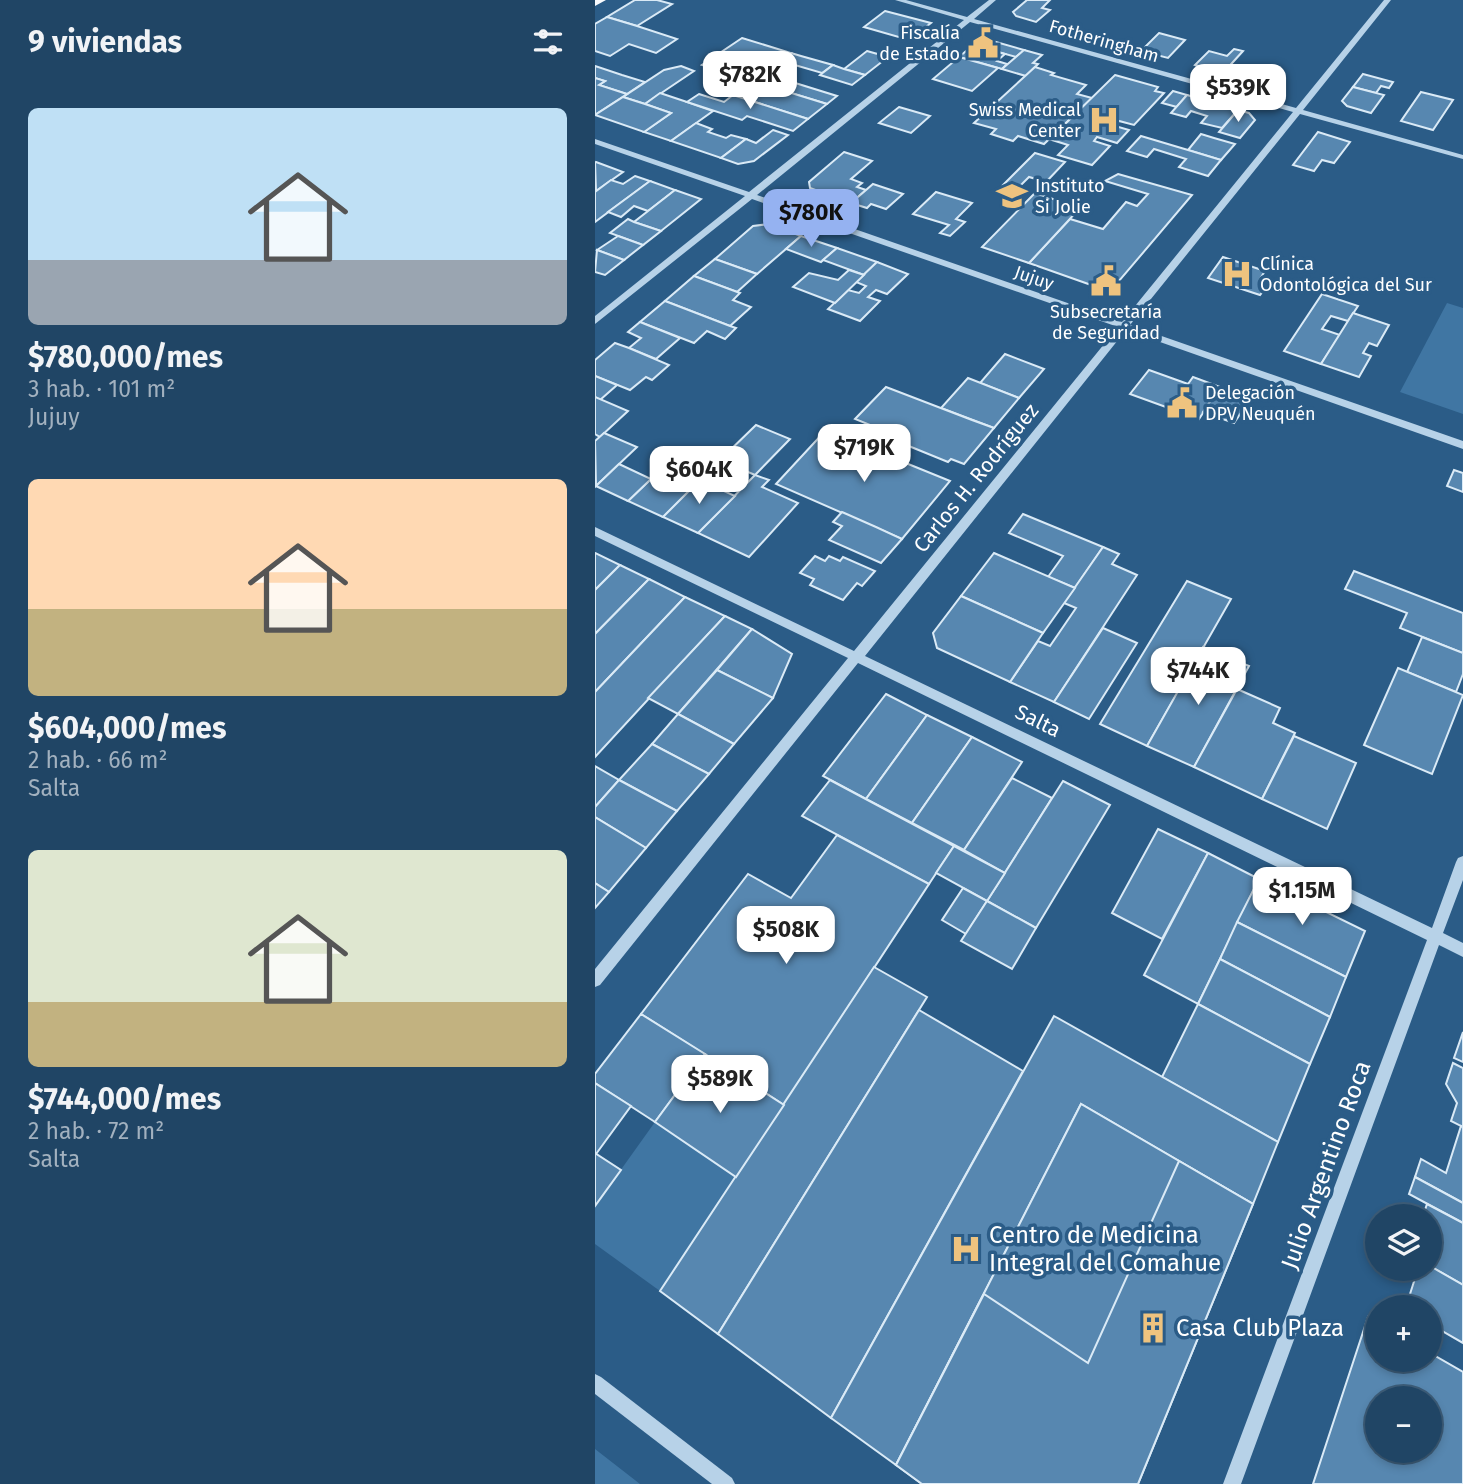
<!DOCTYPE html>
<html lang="es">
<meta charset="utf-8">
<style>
:root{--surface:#204565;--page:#2d4f6e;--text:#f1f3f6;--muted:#a2b1bf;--line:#3d5d79;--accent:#95b2f1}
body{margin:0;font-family:"Fira Sans",sans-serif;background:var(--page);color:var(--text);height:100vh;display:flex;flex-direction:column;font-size:26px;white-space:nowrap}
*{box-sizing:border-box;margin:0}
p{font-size:23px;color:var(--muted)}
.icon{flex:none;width:38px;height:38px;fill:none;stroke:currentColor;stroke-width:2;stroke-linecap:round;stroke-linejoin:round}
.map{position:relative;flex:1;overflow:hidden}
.sheet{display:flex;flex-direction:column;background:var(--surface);width:595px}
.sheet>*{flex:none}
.tools{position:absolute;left:770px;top:1204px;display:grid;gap:14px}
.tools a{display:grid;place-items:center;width:77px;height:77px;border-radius:50%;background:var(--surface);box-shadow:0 4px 10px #0003,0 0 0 2px var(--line);font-size:35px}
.price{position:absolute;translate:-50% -60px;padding:0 16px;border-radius:14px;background:#fff;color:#222;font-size:23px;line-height:46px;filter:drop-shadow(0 2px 4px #0008)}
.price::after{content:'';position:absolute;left:50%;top:42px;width:21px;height:16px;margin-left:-10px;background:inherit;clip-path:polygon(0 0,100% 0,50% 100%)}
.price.active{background:var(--accent);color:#111}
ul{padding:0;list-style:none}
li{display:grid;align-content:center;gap:14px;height:371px;padding:0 28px}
li span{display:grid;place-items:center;height:217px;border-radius:10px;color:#555}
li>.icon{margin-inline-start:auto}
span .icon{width:126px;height:126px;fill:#fffc;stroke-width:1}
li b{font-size:30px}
h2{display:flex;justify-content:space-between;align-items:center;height:84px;padding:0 28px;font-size:30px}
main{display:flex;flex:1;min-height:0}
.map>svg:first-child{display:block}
.green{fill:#4076a3}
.building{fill:#5787b0;stroke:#daeaf6;stroke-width:2;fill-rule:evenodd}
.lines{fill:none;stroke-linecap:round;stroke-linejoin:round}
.minor{fill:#b7d2e8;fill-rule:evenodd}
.major{fill:#f9fbfe;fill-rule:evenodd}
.labels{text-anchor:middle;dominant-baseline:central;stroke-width:7;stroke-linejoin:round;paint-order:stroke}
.far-poi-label{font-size:18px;fill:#fff;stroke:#2b5c87;text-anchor:start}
.far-street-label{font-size:18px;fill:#fff;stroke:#2b5c87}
.street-label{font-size:21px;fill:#fff;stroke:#2b5c87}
.near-street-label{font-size:24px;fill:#fff;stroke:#2b5c87}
.near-poi-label{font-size:24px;fill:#fff;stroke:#2b5c87;text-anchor:start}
</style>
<main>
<section class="sheet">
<h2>9 viviendas<svg class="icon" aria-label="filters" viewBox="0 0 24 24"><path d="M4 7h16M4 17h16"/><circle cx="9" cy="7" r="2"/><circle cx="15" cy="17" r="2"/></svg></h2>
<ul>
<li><span style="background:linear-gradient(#bfe0f5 70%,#9aa5b1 0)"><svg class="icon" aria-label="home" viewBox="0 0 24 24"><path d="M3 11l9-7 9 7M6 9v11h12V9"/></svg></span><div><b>$780,000/mes</b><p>3 hab. · 101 m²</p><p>Jujuy</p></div></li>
<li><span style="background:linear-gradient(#ffd9b3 60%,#c2b280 0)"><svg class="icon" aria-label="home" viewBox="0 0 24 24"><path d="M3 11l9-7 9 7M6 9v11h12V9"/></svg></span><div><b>$604,000/mes</b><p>2 hab. · 66 m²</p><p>Salta</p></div></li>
<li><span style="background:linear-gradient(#dfe7d0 70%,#c2b280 0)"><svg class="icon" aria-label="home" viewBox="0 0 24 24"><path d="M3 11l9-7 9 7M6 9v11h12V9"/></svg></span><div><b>$744,000/mes</b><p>2 hab. · 72 m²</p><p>Salta</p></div></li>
</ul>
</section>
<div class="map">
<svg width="868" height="1484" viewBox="0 0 868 1484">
<rect width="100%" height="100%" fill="#2b5c87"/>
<!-- green -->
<g class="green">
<polygon points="852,303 868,308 868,414 805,392"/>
<polygon points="60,1122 141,1177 65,1291 0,1244 0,1206"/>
<polygon points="0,1449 45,1484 0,1484"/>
</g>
<!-- building -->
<g class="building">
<polygon points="40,0 62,0 77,4 42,26 12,17"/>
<polygon points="432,0 455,0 447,8 455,10 441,22 421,16 418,12"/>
<polygon points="290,11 336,23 314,40 269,27"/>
<polygon points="12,17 42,26 82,39 61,53 34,44 15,56 0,51 0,24"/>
<polygon points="564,33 590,40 573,58 546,51"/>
<polygon points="147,38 196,53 157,81 107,65"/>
<polygon points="387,38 429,50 421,57 378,45"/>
<polygon points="378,45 410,54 402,61 412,64 407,69 364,57"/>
<polygon points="639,49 648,51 628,73 600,65 614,51 632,56"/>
<polygon points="429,50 447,55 438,63 443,64 431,76 407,69"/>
<polygon points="272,51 293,57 270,75 249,69"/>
<polygon points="196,53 206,56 238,65 227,73 186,61"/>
<polygon points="364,57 403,68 377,91 338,79"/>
<polygon points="238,65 249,69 270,75 257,85 225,75"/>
<polygon points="0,66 27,75 50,82 32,94 4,85 10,81 0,78"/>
<polygon points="86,66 99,71 50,104 28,97 69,70"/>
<polygon points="440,67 459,73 456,75 491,85 482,94 497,98 449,144 423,136 418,141 396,134 401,129 379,123"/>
<polygon points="168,73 242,96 232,104 157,81"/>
<polygon points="768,74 798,82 794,88 786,86 781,93 758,87"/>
<polygon points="520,75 563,87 560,91 569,93 539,125 524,121 520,126 534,130 522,143 502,137 499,141 515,146 497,165 463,155 473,145 454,139 463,131 477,135 481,131 467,127"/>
<polygon points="0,78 10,81 4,85 32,94 0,115"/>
<polygon points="157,81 232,104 213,119 138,95"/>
<polygon points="758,87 789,95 776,113 752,106 747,101"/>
<polygon points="578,91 592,95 582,107 567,103"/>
<polygon points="826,92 858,100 838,130 806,121"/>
<polygon points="65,93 92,102 118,111 76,141 49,132 76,113 50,104"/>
<polygon points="104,94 129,102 138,95 213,119 198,131 152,116 147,120 92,102"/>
<polygon points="592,95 643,110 627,128 606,123 612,116 596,111 591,117 576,113"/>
<polygon points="28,97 50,104 76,113 49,132 0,115"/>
<polygon points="304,107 335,116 316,133 284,123"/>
<polygon points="643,110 654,113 660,120 645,138 624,132"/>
<polygon points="101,123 117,129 113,132 131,138 136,135 151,139 126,158 76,141"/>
<polygon points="178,130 193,135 159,161 143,164 126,158 151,139 161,143"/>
<polygon points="723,132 755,142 739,163 727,160 719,171 698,165"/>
<polygon points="606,134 619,138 640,144 626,160 593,150"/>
<polygon points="546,136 593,150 626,160 613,176 584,167 591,159 559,149 552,157 532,151"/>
<polygon points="249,152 277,161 256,179 267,183 262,187 271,190 256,203 215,188 214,182"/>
<polygon points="440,153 470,162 451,182 434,177 422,189 408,185"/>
<polygon points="1,162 28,172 1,191 0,163"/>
<polygon points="523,174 597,195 524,281 520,280 514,288 501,283 499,286 434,263 475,219 508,229 531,202 542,206 553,194 510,181"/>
<polygon points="40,176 55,181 0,222 0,192 16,180 28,184"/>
<polygon points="55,181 80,190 53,211 39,206 26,217 13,212"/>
<polygon points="278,184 308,194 291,209 276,204 272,208 256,203"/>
<polygon points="80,190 106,199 66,231 39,222"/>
<polygon points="341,192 377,203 361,219 370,222 355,236 345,233 354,225 318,214"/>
<polygon points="440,193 485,208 434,263 387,247"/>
<polygon points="33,219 39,222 66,231 48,245 15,233"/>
<polygon points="174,224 206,236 162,274 120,259 158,226"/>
<polygon points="23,236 48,245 29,260 2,250"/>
<polygon points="206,236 242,248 226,262 191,249"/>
<polygon points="242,248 282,262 269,275 228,260"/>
<polygon points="2,250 29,260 10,275 0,272"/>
<polygon points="628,257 670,271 665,279 675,282 665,295 613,278"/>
<polygon points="120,259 162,274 142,292 99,276"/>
<polygon points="282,262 313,274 292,294 281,290 273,297 285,301 265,321 233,309 253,290 264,293 271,286 261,282"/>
<polygon points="254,270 269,275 240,303 198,287 214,273 243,280"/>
<polygon points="99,276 145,293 138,300 156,307 135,326 70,301"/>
<polygon points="727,294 763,306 753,321 736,316 727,329 745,335 726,364 689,351"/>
<polygon points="70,301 135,326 141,328 130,339 112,331 99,343 45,322"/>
<polygon points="758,313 794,325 782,346 774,343 768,353 776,356 764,377 726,364"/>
<polygon points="45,322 85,338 61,359 34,348 46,338 33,332"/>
<polygon points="20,343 34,348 74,365 57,380 51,377 35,390 0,376 0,360"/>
<polygon points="410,354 449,369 424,398 385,383"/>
<polygon points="554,370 593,384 598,377 625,387 604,419 535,394"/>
<polygon points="0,376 22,385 5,400 0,397"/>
<polygon points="373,378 424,398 399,428 346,408"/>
<polygon points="291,387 377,420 399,428 369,464 356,459 353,462 272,429 275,425 260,419"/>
<polygon points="625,387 656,398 639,423 608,412"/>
<polygon points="0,397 33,411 5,437 0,434"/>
<polygon points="161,425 195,439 160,475 125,460"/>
<polygon points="231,430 259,442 355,481 307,539 181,484"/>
<polygon points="9,433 42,447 1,486 0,441"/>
<polygon points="85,451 119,466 68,517 33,501"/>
<polygon points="24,464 56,479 33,501 1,486"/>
<polygon points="859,470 868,473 868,492 852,486"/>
<polygon points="160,475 174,480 167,487 203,503 154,557 103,533"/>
<polygon points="105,480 140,496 103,533 68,517"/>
<polygon points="247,512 281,527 307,539 286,563 234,540 247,526 238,522"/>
<polygon points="428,514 508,547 480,588 453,577 468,556 414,533"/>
<polygon points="508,547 524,554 517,564 542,575 459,702 415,682 443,641 455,646 481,608 469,603"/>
<polygon points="0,553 25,565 0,590"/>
<polygon points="399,553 480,588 448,633 366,596"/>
<polygon points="220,556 230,561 234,556 245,561 248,557 280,571 267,586 262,583 248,600 215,585 219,579 205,573"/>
<polygon points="25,565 54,579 0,634 0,590"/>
<polygon points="759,571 868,613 868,653 805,628 812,613 750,589"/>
<polygon points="54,579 90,597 0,692 0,634"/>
<polygon points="592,581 636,599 552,746 505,724"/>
<polygon points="366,596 448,633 415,682 342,648 338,633"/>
<polygon points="90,597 130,616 0,757 0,692"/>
<polygon points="130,616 157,629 83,714 53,698"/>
<polygon points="508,628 542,643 494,719 459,702"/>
<polygon points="157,629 197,654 178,698 122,670"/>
<polygon points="827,637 868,653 868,674 861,692 812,672"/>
<polygon points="608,647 654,666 599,767 552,746"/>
<polygon points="803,668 868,695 837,774 769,745"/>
<polygon points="122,670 178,698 139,744 83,714"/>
<polygon points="642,689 685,708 678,723 700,733 667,799 599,767"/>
<polygon points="291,694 332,715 271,799 228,776"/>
<polygon points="83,714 139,744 114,774 57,744"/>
<polygon points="332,715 377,737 317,823 271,799"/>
<polygon points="699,736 761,763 732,829 667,799"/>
<polygon points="377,737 427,762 369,850 317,823"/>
<polygon points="57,744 114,774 82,811 24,780"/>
<polygon points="0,766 24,780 0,807"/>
<polygon points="417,778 457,798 410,873 369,850"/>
<polygon points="24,780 82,811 51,848 0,817 0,807"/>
<polygon points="235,780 359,846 334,884 207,816"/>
<polygon points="468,781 515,805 441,928 392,901"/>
<polygon points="0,817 51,848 14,892 0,883"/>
<polygon points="563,829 613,853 567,939 517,913"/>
<polygon points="242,835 334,884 189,1105 46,1014 153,874 196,898"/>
<polygon points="359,846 410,873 392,901 341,873"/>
<polygon points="613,853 664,879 603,1004 549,975"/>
<polygon points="664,879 770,931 751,977 642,922"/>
<polygon points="0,883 14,892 0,908"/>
<polygon points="368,888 392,901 371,934 347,920"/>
<polygon points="392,901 441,928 417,969 366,941"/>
<polygon points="642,922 751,977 735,1017 625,959"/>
<polygon points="625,959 735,1017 715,1064 603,1004"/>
<polygon points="279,967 332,997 123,1334 65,1291"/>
<polygon points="603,1004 715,1064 683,1142 567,1077"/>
<polygon points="324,1010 428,1071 236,1418 123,1334"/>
<polygon points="46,1014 110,1054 60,1122 0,1083 0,1074"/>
<polygon points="459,1016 683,1142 658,1204 486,1104 301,1465 236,1418"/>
<polygon points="868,1032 868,1062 859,1058"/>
<polygon points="110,1054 189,1105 141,1177 60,1122"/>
<polygon points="858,1063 868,1068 868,1127 856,1121 862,1103 851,1084"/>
<polygon points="0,1083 36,1106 1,1154 0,1153"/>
<polygon points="486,1104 658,1204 543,1484 327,1484 301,1465"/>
<polygon points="866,1126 868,1127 868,1203 820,1177 826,1159 851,1173"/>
<polygon points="0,1153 26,1170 0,1206"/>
<polygon points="584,1161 658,1204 543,1484 327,1484 301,1465 389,1294 493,1363"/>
<polygon points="820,1177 868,1203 868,1223 814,1194"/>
<polygon points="832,1204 868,1223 868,1285 835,1266 835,1216 828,1216"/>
<polygon points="835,1266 868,1285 868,1343 835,1324 835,1307 824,1307 826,1301 815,1294 823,1269 835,1269"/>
<path d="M 773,1317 L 782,1322 L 782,1360 L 835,1360 L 835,1353 L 868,1372 L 868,1484 L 718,1484 ZM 782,1398 L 835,1398 L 835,1451 L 782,1451 Z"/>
</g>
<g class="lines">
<!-- minor -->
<g class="minor">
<path d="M 300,0 L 311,0 L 372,17 L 394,0 L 401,0 L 379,19 L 701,108 L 789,0 L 796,0 L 708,110 L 868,155 L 868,159 L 705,114 L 535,325 L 868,441 L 868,449 L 531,330 L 270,656 L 837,928 L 861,862 L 863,858 L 868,856 L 868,880 L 848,933 L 868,943 L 868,957 L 844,945 L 646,1484 L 628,1484 L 832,940 L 263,663 L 5,985 L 0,987 L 0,969 L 253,658 L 0,536 L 0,527 L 259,651 L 523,327 L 157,199 L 0,324 L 0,316 L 150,196 L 0,144 L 0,139 L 154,192 L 369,20 ZM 375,22 L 698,112 L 527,322 L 162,195 Z"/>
<polygon points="0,1374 6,1377 137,1478 140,1484 117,1484 0,1394"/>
</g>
<!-- major -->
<polygon class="major" points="0,0 11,0 0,6"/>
</g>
<!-- icons -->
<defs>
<g id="civic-bare" transform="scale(2.415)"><path d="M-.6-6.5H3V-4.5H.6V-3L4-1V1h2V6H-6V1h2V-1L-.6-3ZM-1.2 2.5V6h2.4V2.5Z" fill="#eec37f" stroke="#2b5c87" stroke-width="2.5" paint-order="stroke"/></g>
<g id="hospital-bare" transform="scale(2.415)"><path d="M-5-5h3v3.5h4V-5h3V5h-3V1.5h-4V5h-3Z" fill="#eec37f" stroke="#2b5c87" stroke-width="2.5" paint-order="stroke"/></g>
<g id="university-bare" transform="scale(2.415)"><path d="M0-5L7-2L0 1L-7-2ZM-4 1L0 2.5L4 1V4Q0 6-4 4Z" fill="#eec37f" stroke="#2b5c87" stroke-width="2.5" paint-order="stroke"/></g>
<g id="building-bare" transform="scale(2.415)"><path d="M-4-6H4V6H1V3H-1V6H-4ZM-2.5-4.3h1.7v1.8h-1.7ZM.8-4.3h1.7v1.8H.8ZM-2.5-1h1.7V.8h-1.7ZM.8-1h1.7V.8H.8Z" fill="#eec37f" stroke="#2b5c87" stroke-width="2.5" paint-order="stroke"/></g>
</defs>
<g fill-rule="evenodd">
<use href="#civic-bare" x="388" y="43"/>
<use href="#hospital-bare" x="509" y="120"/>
<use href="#university-bare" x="417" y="196"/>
<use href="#hospital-bare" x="642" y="274"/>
<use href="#civic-bare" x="511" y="281"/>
<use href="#civic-bare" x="587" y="403"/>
<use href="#hospital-bare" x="371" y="1249"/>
<use href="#building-bare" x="558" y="1328"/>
</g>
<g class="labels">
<!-- far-poi labels -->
<g class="far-poi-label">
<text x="365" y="33" text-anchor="end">Fiscalía<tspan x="365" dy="21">de Estado</tspan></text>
<text x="486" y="110" text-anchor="end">Swiss Medical<tspan x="486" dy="21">Center</tspan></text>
<text x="440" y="186">Instituto<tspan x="440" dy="21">Si Jolie</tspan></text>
<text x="665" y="264">Clínica<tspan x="665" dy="21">Odontológica del Sur</tspan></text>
<text x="511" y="312" text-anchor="middle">Subsecretaría<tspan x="511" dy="21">de Seguridad</tspan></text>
<text x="610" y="393">Delegación<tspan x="610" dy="21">DPV Neuquén</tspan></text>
</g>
<!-- far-street labels -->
<g class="far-street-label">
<text transform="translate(509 41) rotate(16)">Fotheringham</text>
<text transform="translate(439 278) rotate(19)">Jujuy</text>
</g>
<!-- street labels -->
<g class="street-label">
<text transform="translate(381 478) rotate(-51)">Carlos H. Rodríguez</text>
<text transform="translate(443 721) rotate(26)">Salta</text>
</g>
<!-- near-street labels -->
<g class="near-street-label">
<text transform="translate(731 1165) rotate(-70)">Julio Argentino Roca</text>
</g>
<!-- near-poi labels -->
<g class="near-poi-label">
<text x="394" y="1235">Centro de Medicina<tspan x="394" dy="28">Integral del Comahue</tspan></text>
<text x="581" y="1328">Casa Club Plaza</text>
</g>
</g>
</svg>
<div class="tools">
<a><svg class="icon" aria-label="layers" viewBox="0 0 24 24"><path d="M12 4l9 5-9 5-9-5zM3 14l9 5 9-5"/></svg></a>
<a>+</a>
<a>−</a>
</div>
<b class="price" style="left:155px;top:111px">$782K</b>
<b class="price" style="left:643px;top:124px">$539K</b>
<b class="price active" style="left:216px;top:249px">$780K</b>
<b class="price" style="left:269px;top:484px">$719K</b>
<b class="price" style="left:104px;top:506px">$604K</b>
<b class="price" style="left:603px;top:707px">$744K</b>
<b class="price" style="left:707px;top:927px">$1.15M</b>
<b class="price" style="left:191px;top:966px">$508K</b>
<b class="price" style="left:125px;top:1115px">$589K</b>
</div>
</main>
